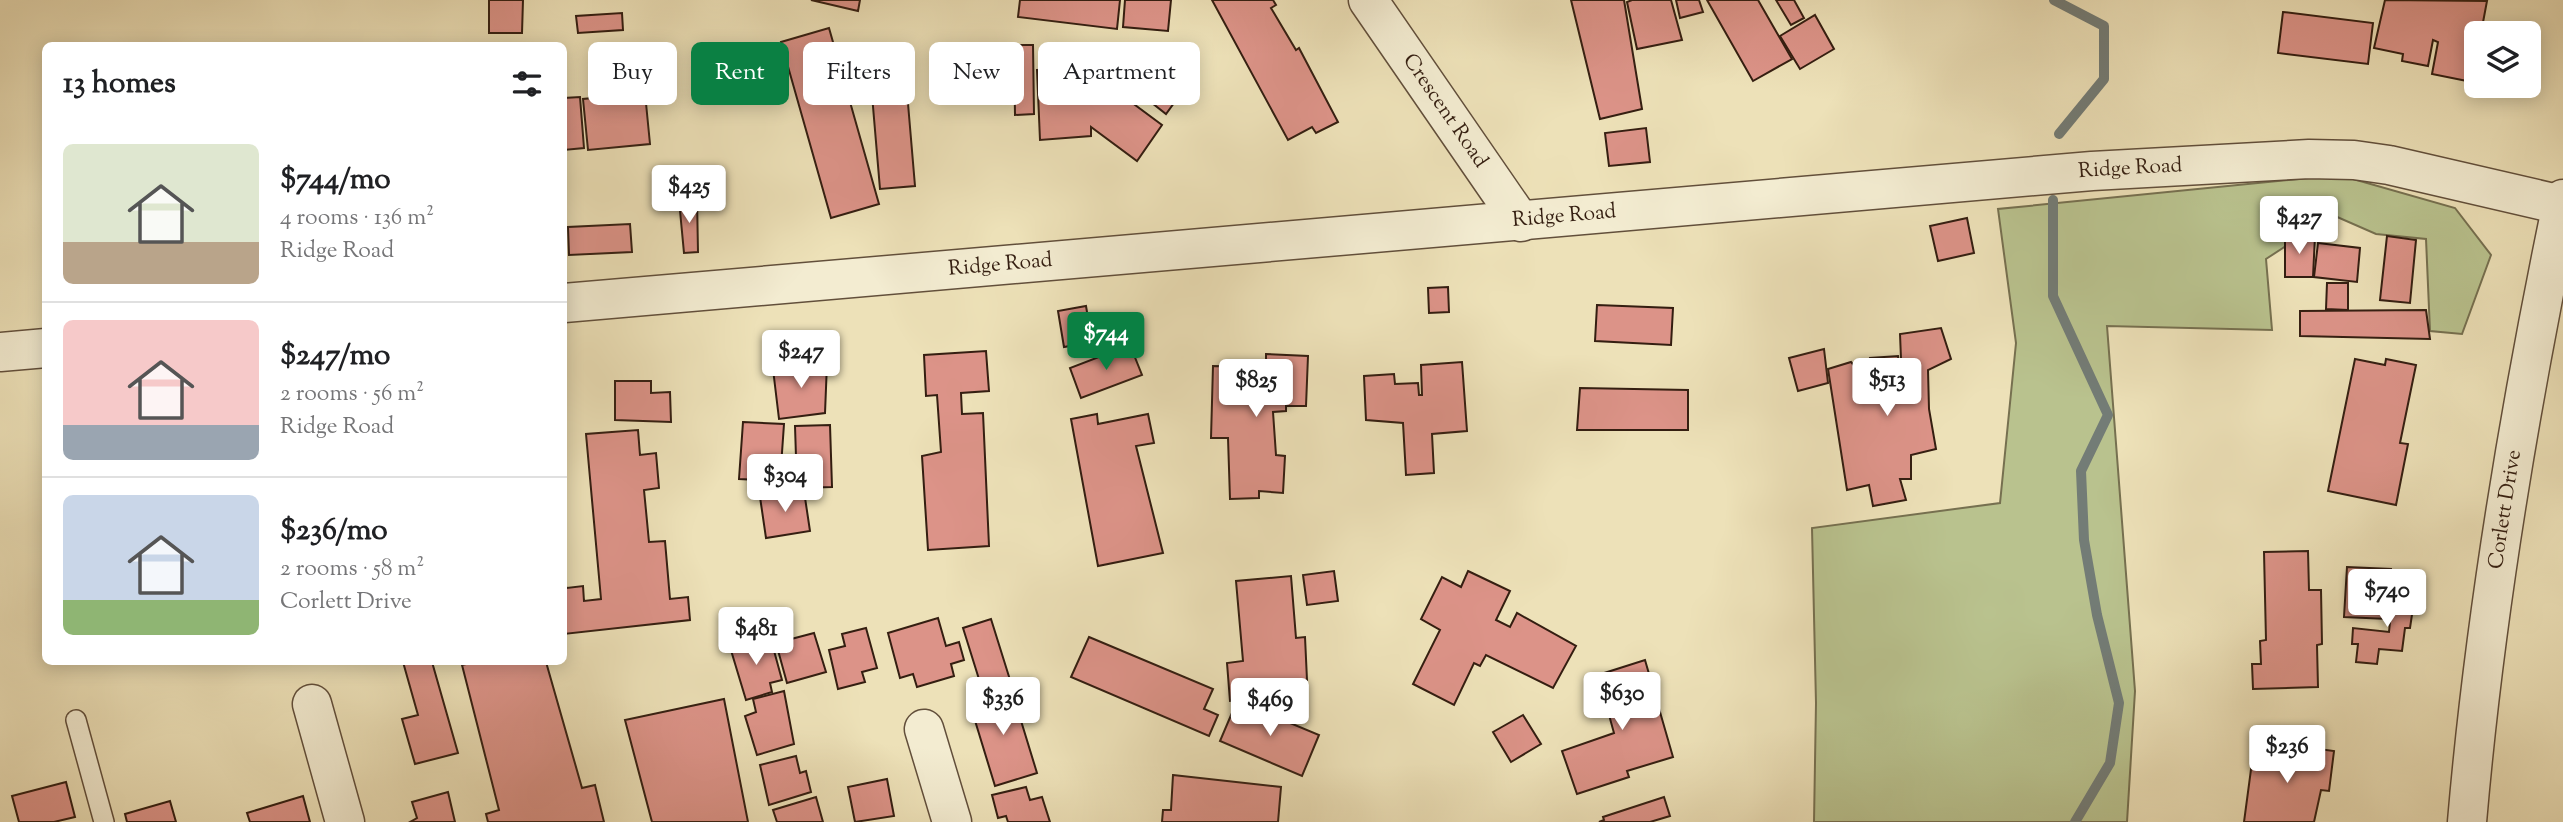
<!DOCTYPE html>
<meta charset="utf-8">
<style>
:root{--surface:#fff;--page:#f2f2f2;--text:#202124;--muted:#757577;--line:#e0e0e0;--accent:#0b8043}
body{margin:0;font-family:"Sorts Mill Goudy",serif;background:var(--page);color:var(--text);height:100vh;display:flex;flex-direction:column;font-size:26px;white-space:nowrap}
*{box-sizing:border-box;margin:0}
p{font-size:23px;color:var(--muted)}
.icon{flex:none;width:38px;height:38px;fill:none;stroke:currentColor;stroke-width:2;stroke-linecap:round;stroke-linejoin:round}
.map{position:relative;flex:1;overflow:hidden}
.drawer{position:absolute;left:42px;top:42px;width:525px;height:623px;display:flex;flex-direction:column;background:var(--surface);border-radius:10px;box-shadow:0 4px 18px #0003}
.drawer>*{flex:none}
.guide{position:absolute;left:588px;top:42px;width:665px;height:63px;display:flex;gap:14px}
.buttons{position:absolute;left:2464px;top:21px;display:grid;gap:14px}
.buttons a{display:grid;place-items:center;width:77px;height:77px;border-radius:10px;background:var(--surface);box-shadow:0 4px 18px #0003;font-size:35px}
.price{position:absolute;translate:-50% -60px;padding:0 16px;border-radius:7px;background:#fff;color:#222;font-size:23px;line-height:46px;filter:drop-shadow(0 2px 4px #0008)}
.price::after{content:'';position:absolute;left:50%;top:42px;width:21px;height:16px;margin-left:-10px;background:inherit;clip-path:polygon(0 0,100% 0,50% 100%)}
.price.on{background:var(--accent);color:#fff}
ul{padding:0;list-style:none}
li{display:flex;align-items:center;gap:21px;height:175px;padding:0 21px}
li+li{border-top:2px solid var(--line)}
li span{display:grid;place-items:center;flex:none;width:196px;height:140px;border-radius:10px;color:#555}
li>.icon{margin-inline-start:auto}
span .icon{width:84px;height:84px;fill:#fffc;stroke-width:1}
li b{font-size:30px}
h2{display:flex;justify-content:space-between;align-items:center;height:84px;padding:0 21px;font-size:30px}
.tag{padding:0 24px;border-radius:10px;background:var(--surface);box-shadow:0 4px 18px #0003;font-size:24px;line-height:63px}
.tag.on{background:var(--accent);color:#fff}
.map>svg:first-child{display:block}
.green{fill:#b9c28e;stroke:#767050;stroke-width:2}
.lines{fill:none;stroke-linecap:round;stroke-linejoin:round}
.stream{stroke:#737c76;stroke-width:10}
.building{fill:#dc9388;stroke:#341e11;stroke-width:2}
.lane-casing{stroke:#624f3b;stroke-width:22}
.street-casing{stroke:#624f3b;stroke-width:41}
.lane{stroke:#f3ecd1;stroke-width:19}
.street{stroke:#f3ecd1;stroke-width:38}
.labels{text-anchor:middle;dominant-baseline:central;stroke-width:7;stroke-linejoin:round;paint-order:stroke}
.street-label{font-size:21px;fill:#341e11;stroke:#f3ecd1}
</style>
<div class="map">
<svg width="2563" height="822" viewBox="0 0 2563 822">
<rect width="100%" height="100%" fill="#ede1b8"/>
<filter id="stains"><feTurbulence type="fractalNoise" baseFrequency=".00286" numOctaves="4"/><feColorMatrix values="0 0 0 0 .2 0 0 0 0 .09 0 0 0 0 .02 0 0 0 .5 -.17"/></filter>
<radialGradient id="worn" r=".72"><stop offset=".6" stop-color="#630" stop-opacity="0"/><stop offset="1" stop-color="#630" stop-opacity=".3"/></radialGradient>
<!-- green -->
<polygon class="green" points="2339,175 2455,208 2491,255 2462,334 2430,331 2426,239 2376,234 2319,209 2289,244 2266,259 2272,330 2107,326 2135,691 2127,822 1814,822 1816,703 1812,528 2000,503 2016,343 1998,209"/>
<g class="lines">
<!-- stream -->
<g class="stream">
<polyline points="2054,0 2104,26 2104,79 2059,134"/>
<polyline points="2053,200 2053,296 2108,415 2081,471 2084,540 2097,615 2119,703 2110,763 2075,822"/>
</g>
</g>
<!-- building -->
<g class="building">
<polygon points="489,0 523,0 522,33 489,33"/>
<polygon points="811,0 860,0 858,11"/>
<polygon points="1020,0 1120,0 1117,29 1018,17"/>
<polygon points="1125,0 1171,0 1168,31 1123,27"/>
<polygon points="1212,0 1273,0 1276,5 1271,8 1296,50 1299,48 1338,122 1316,133 1312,127 1288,140"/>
<polygon points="1571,0 1624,0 1642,109 1600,119"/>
<polygon points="1632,0 1671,0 1682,40 1637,49 1627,2"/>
<polygon points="1676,0 1699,0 1703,12 1680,18"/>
<polygon points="1707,0 1758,0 1792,59 1753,81"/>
<polygon points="1776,0 1794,0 1804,18 1791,25"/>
<polygon points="2385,0 2487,1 2481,33 2476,33 2472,82 2432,74 2438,42 2433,40 2428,66 2402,61 2403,54 2374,48"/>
<polygon points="2283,12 2373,23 2368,64 2278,53"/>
<polygon points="622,13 623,30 578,33 576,16"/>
<polygon points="1815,15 1834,49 1800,69 1780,36"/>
<polygon points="2507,24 2531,28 2529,44 2529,33 2506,33"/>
<polygon points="829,28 879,204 831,218 781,42"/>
<polygon points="1014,45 1033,45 1034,114 1015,115"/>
<polygon points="1144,62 1182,92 1166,114 1128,84"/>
<polygon points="1088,68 1103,80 1107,75 1126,91 1123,96 1162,125 1137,161 1091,127 1091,136 1040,140 1037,70"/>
<polygon points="906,80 915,186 880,189 871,83"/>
<polygon points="645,93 650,144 588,150 583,99"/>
<polygon points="580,97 584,148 564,150 564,98"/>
<polygon points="1646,128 1650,162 1609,166 1605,133"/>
<polygon points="697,198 698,252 684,253 679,200"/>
<polygon points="1967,218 1974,253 1938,261 1930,226"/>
<polygon points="630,224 632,252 569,255 568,227"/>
<polygon points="2285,235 2315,236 2313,277 2285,277"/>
<polygon points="2387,236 2416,240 2410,303 2380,300"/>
<polygon points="2318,243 2360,248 2357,282 2314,277"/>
<polygon points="2327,283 2348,283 2348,310 2326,309"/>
<polygon points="1448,287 1449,312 1429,313 1428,288"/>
<polygon points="1597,305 1673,308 1671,345 1595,341"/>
<polygon points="1086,306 1092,342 1064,347 1058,311"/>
<polygon points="2426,310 2430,339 2300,336 2300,311"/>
<polygon points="1941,328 1951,359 1928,370 1929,409 1936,449 1911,455 1911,479 1900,479 1906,500 1873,506 1869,485 1847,490 1828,369 1851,362 1872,389 1902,383 1900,334"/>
<polygon points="1130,345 1142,375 1081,398 1070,368"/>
<polygon points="1824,349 1828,383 1798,391 1789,358"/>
<polygon points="986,351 989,391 961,393 962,414 983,413 989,546 928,550 922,456 941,452 937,395 926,396 924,355"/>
<polygon points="1266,354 1308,356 1306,406 1286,406 1286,411 1273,412 1276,455 1285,456 1283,493 1259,491 1259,498 1230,499 1228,438 1211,438 1213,366 1266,367"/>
<polygon points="1898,356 1900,382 1873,384 1870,358"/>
<polygon points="2355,359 2385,365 2386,359 2416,365 2400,443 2408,444 2396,505 2328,491"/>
<polygon points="1462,362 1467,431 1432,434 1434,473 1406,475 1403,423 1366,420 1364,376 1394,374 1395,384 1418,383 1419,395 1422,395 1421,365"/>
<polygon points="827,363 825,413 779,419 773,369"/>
<polygon points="615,381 651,381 651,393 670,392 671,422 615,420"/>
<polygon points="1580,388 1688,390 1688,430 1577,430"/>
<polygon points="1097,414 1098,424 1148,414 1154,443 1136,446 1163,553 1098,566 1071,419"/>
<polygon points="743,422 784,424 780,481 739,479"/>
<polygon points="830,425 832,487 797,488 795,426"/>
<polygon points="638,430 640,455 656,453 659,488 644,490 649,542 665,541 670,599 688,597 690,620 564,634 564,584 567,588 583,586 584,601 601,599 586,434"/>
<polygon points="804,491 810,531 766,538 760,497"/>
<polygon points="2308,551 2309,590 2321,590 2322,644 2317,645 2318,687 2253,689 2252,664 2261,664 2260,641 2266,640 2264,552"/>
<polygon points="2347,567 2391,569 2388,619 2344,617"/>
<polygon points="1334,571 1338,601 1307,605 1303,575"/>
<polygon points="1468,571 1510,591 1496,620 1510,627 1517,613 1576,646 1553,688 1486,655 1480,666 1474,663 1454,705 1413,684 1440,630 1421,619 1442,577 1461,587"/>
<polygon points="1291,576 1296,638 1305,637 1307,680 1300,680 1302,694 1230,701 1227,663 1243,661 1236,581"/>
<polygon points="2399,586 2416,588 2410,628 2405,628 2402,651 2379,649 2377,664 2356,662 2358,644 2352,644 2353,628 2389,632 2393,593 2398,594"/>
<polygon points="938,618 946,646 959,642 964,660 951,664 954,676 917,687 913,674 900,678 888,633"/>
<polygon points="991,619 1011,683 983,692 963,628"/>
<polygon points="866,628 877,668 862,672 865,682 838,689 829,650 845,646 842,634"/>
<polygon points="814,633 826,672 787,683 776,643"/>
<polygon points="770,636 782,680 770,683 772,692 746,700 730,647"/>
<polygon points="1089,637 1213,689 1204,709 1218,715 1209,736 1071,677"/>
<polygon points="1645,660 1673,757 1627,771 1629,777 1577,794 1562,751 1614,733 1598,675"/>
<polygon points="403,662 432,662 458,753 415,764 402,719 418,715"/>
<polygon points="474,662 546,662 582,788 595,785 604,822 488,822 486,814 499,810 462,665"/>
<polygon points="1011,688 1037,773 995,786 969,701"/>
<polygon points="784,691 794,744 757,755 745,716 756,712 753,699"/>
<polygon points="724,699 748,822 652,822 625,720"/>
<polygon points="1237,701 1319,735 1302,776 1220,741"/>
<polygon points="1523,715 1541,744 1511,762 1493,732"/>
<polygon points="2254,747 2311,754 2311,748 2334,751 2329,791 2321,790 2314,822 2244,822"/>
<polygon points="796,756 800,773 806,771 811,792 769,805 760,765"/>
<polygon points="1173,775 1281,787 1278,822 1162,822 1163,810 1171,810"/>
<polygon points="887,779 894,816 855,822 848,787"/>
<polygon points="66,782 75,817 54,822 19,822 12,796"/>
<polygon points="1026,787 1030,800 1042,797 1050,822 1008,822 1006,816 998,818 992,795"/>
<polygon points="448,792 455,822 410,822 417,818 412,802"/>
<polygon points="303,796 310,822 250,822 247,813"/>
<polygon points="816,797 823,822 777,822 773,810"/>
<polygon points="1664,797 1670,816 1650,822 1599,822 1604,820 1603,817"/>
<polygon points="170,801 176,822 127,822 125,814"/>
</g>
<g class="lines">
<!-- lane casing -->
<g class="lane-casing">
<polyline id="lane" points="76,720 104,822"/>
</g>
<!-- street casing -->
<g class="street-casing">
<g id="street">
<path id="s1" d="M 1368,0 L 1521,222"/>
<path id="s2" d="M 564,303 L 2092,171 L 2309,159 L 2354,160 L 2389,165 L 2562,205"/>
<polyline points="0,352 46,348"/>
<polyline points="312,704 345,822"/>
<polyline points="924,729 952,822"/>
<path id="s3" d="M 2467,822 C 2485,612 2520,405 2563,199"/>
</g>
</g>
<!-- lane -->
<use href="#lane" class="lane"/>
<!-- street -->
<use href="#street" class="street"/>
</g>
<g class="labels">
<!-- street labels -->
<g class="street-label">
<text stroke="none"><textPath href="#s1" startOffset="135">Crescent Road</textPath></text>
<text stroke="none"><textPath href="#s2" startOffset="1572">Ridge Road</textPath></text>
<text stroke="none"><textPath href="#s2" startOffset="1004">Ridge Road</textPath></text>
<text stroke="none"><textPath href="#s2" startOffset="438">Ridge Road</textPath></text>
<text stroke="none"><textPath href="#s3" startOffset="315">Corlett Drive</textPath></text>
</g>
</g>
<rect width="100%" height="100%" filter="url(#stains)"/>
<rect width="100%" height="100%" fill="url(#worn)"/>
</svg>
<div class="buttons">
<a><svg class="icon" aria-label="layers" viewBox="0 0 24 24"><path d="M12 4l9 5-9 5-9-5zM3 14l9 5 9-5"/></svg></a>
</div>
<b class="price" style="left:689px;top:225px">$425</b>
<b class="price" style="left:2299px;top:256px">$427</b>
<b class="price on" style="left:1106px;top:372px">$744</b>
<b class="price" style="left:801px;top:390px">$247</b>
<b class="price" style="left:1887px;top:418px">$513</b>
<b class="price" style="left:1256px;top:419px">$825</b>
<b class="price" style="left:785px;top:514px">$304</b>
<b class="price" style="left:2387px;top:629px">$740</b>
<b class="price" style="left:756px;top:667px">$481</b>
<b class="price" style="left:1622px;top:732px">$630</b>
<b class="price" style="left:1003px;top:737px">$336</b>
<b class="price" style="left:1270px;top:738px">$469</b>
<b class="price" style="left:2287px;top:785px">$236</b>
<div class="guide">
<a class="tag">Buy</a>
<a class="tag on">Rent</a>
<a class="tag">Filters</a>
<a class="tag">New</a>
<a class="tag">Apartment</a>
</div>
<section class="drawer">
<h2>13 homes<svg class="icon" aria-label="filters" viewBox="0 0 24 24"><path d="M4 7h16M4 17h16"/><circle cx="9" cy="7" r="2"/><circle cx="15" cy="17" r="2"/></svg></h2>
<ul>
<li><span style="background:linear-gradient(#dfe7d0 70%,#b9a48a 0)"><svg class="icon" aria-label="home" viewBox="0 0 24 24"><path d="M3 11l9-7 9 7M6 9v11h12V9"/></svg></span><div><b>$744/mo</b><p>4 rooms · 136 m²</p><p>Ridge Road</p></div></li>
<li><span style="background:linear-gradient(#f6c9c9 75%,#9aa5b1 0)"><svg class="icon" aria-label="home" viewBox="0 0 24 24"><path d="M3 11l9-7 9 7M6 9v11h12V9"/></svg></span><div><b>$247/mo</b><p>2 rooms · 56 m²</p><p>Ridge Road</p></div></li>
<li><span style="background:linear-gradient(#c9d6e8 75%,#8fb573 0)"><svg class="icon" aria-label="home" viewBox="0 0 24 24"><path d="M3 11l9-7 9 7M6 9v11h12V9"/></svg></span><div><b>$236/mo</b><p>2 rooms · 58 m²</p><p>Corlett Drive</p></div></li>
</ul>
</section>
</div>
